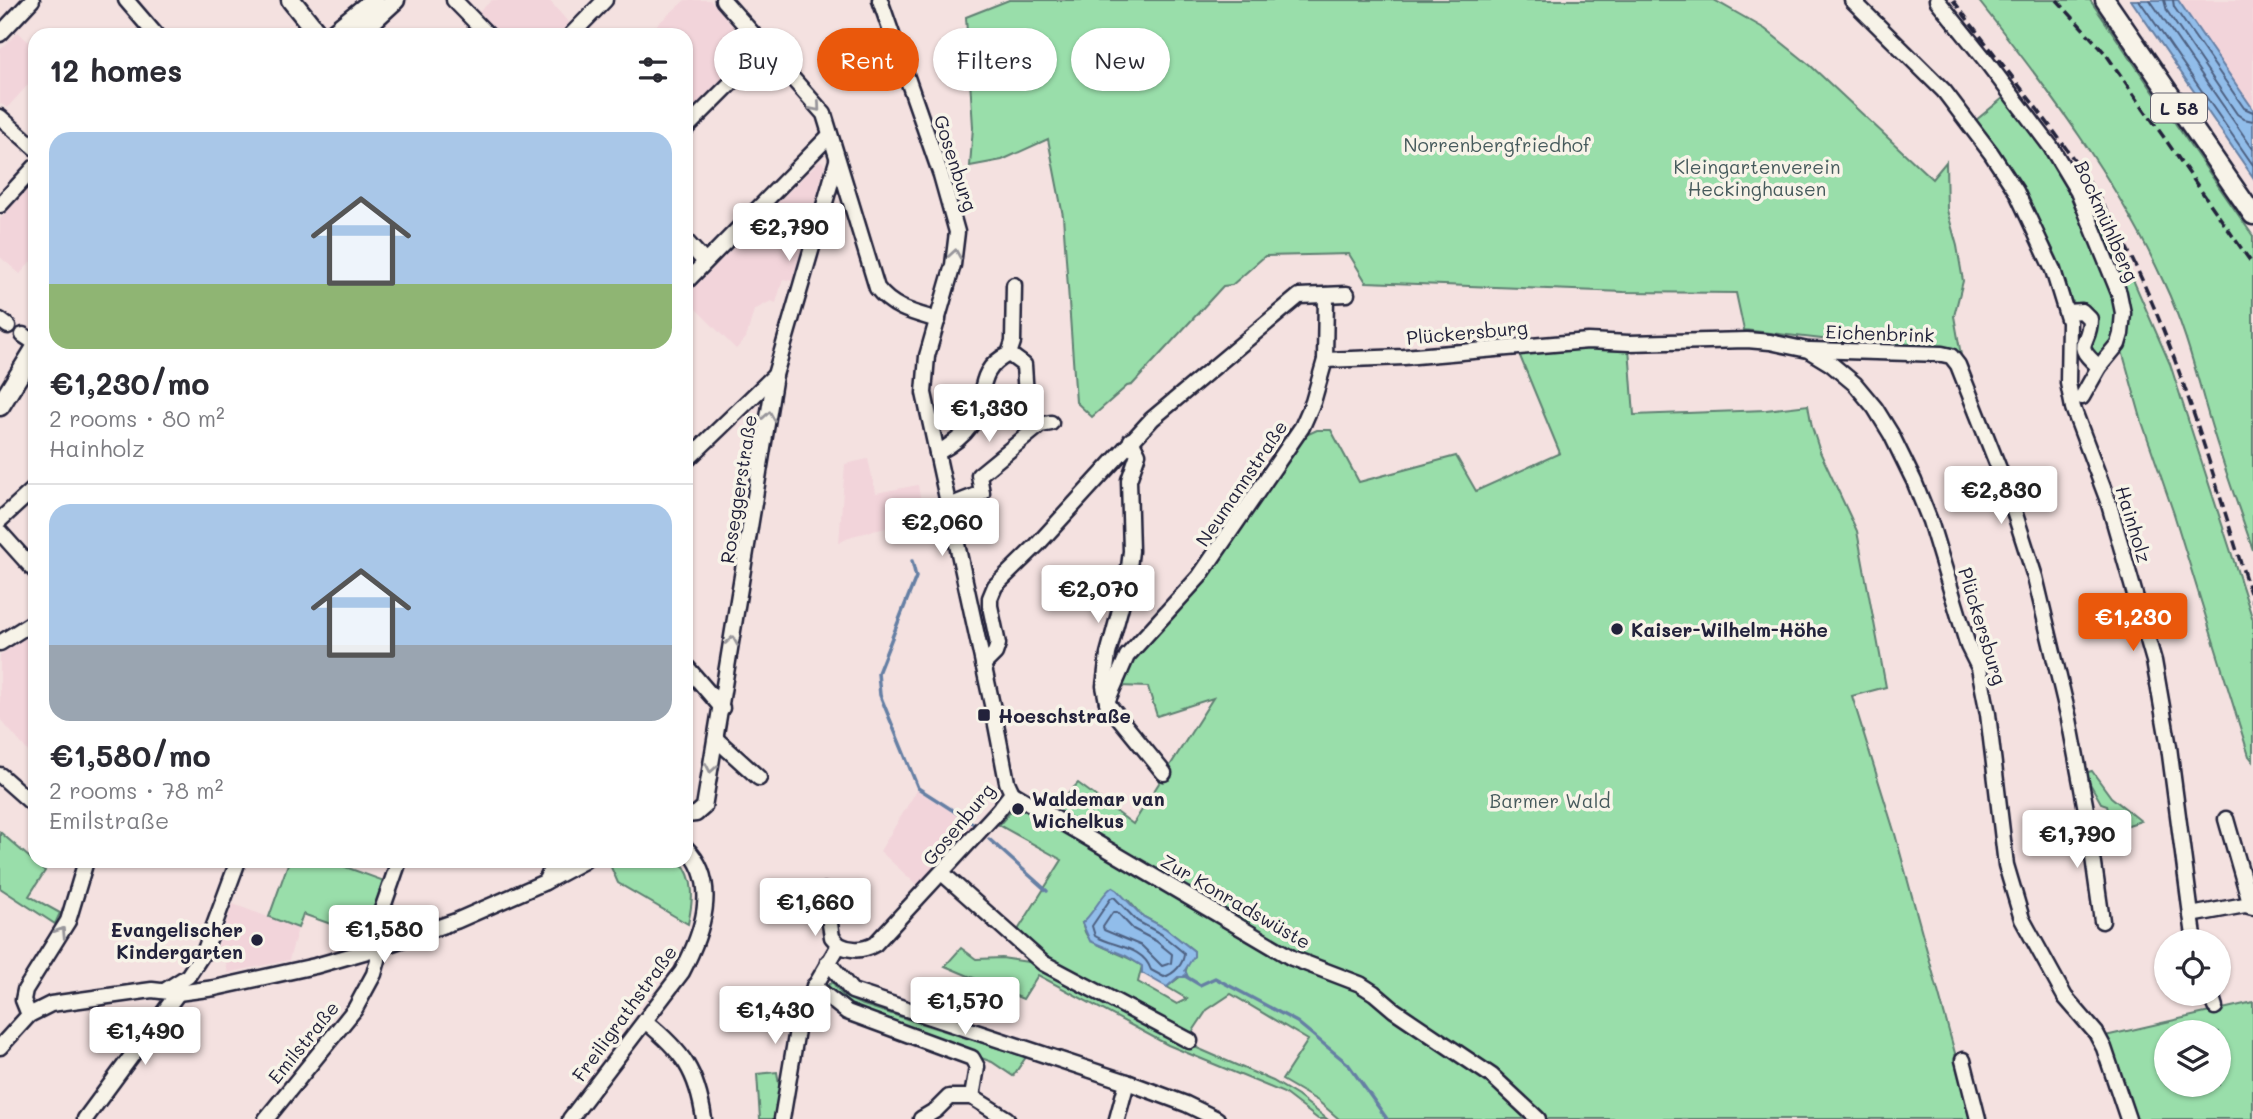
<!DOCTYPE html>
<meta charset="utf-8">
<style>
:root{--surface:#fff;--page:#f2f2f3;--text:#2b2b33;--muted:#7c7c81;--line:#e1e1e2;--accent:#ea580c}
body{margin:0;font-family:Mali,sans-serif;background:var(--page);color:var(--text);height:100vh;display:flex;flex-direction:column;font-size:26px;white-space:nowrap}
*{box-sizing:border-box;margin:0}
p{font-size:23px;color:var(--muted)}
.icon{flex:none;width:38px;height:38px;fill:none;stroke:currentColor;stroke-width:2;stroke-linecap:round;stroke-linejoin:round}
.map{position:relative;flex:1;overflow:hidden}
.panel{position:absolute;left:28px;top:28px;width:665px;height:840px;display:flex;flex-direction:column;background:var(--surface);border-radius:21px;box-shadow:0 2px 5px #0004}
.panel>*{flex:none}
.hud{position:absolute;left:714px;top:28px;width:665px;height:63px;display:flex;gap:14px}
.fabs{position:absolute;left:2154px;top:929px;display:grid;gap:14px}
.fabs a{display:grid;place-items:center;width:77px;height:77px;border-radius:50%;background:var(--surface);box-shadow:0 2px 5px #0004;font-size:35px}
.price{position:absolute;translate:-50% -60px;padding:0 16px;border-radius:7px;background:#fff;color:#222;font-size:23px;line-height:46px;filter:drop-shadow(0 2px 4px #0008)}
.price::after{content:'';position:absolute;left:50%;top:42px;width:21px;height:16px;margin-left:-10px;background:inherit;clip-path:polygon(0 0,100% 0,50% 100%)}
.price.on{background:var(--accent);color:#fff}
ul{padding:0;list-style:none}
li{display:grid;align-content:center;gap:14px;height:371px;padding:0 21px}
li+li{border-top:2px solid var(--line)}
li span{display:grid;place-items:center;height:217px;border-radius:21px;color:#555}
li>.icon{margin-inline-start:auto}
span .icon{width:126px;height:126px;fill:#fffc;stroke-width:1}
li b{font-size:30px}
h2{display:flex;justify-content:space-between;align-items:center;height:84px;padding:0 21px;font-size:30px}
.chip{padding:0 24px;border-radius:32px;background:var(--surface);box-shadow:0 2px 5px #0004;font-size:24px;line-height:63px}
.chip.on{background:var(--accent);color:#fff}
.map>svg:first-child{display:block}
.built{fill:#f2d4da}
.green{fill:#99deaa;stroke:#5e8072;stroke-width:2;fill-rule:evenodd}
.water{fill:#91bdea;stroke:#657fa4;stroke-width:2}
.lines{fill:none;stroke-linecap:round;stroke-linejoin:round}
.shore{stroke:#4e6081;stroke-width:2}
.stream{stroke:#657fa4;stroke-width:3.5}
.minor-casing{stroke:#22223b;stroke-width:19}
.major-casing{stroke:#22223b;stroke-width:23}
.minor{stroke:#f7f3e8;stroke-width:14}
.major{stroke:#f7f3e8;stroke-width:18}
.rail{stroke:#22223b;stroke-width:3.5;stroke-dasharray:10 5;stroke-linecap:butt}
.oneway{stroke:#97959a}
.poi-dot{fill:#22223b;stroke:#f7f3e8;stroke-width:2.5}
.labels{text-anchor:middle;dominant-baseline:central;stroke-width:7;stroke-linejoin:round;paint-order:stroke}
.shield{fill:#f7f3e8;stroke:#62616f;stroke-width:2}
.shield-label{font-size:18px;font-weight:bold;fill:#22223b}
.park-label{font-size:19px;fill:#465a5c;stroke:#f7f3e8}
.street-label{font-size:19px;fill:#22223b;stroke:#f7f3e8}
.poi-label{font-size:19px;font-weight:bold;fill:#22223b;stroke:#f7f3e8;text-anchor:start}
</style>
<div class="map">
<svg width="2253" height="1119" viewBox="0 0 2253 1119">
<rect width="100%" height="100%" fill="#f4e1e0"/>
<filter id="ink" filterUnits="userSpaceOnUse"><feTurbulence type="fractalNoise" baseFrequency=".0143" numOctaves="2"/><feDisplacementMap in="SourceGraphic" scale="14" xChannelSelector="R" yChannelSelector="G"/><feConvolveMatrix kernelMatrix="1 2 1 2 8 2 1 2 1" color-interpolation-filters="sRGB"/></filter>
<g filter="url(#ink)">
<!-- built -->
<g class="built">
<polygon points="492,0 549,0 569,23 558,35 501,35 479,12"/>
<polygon points="685,0 710,0 737,31 718,48 735,66 686,115 686,35 645,35"/>
<polygon points="2178,0 2253,0 2253,109"/>
<polygon points="18,32 35,48 35,77 7,108 0,103 0,50"/>
<polygon points="822,161 825,167 792,281 783,279 776,303 771,301 754,310 746,338 736,349 686,299 686,296 818,162"/>
<polygon points="35,181 35,257 20,274 0,257 0,219"/>
<polygon points="868,459 876,493 918,485 922,508 939,505 941,515 852,536 839,543 845,464"/>
<polygon points="27,637 35,649 35,753 32,756 0,719 0,655"/>
<polygon points="917,790 973,825 918,886 880,851"/>
<polygon points="233,904 298,928 289,960 228,973 225,960 215,953"/>
</g>
<!-- green -->
<g class="green">
<polygon points="1009,0 1714,0 1765,29 1811,66 1932,179 1946,162 1947,210 1957,246 1963,281 1954,316 1961,355 1744,330 1736,293 1624,292 1366,282 1349,254 1265,256 1232,285 1223,286 1132,385 1127,386 1092,417 1076,402 1063,216 1048,139 1002,160 970,166 973,127 966,17"/>
<path d="M 1978,0 L 2090,0 L 2253,236 L 2253,550 C 2238,505 2221,460 2208,414 C 2195,369 2184,325 2164,283 C 2117,180 2048,89 1978,0 Z"/>
<polygon points="2008,94 2033,127 2072,193 2116,294 2118,332 2101,356 2094,358 2088,351 2096,322 2071,300 2057,258 2024,191 2003,158 1975,121"/>
<polygon points="2057,142 2110,227 2170,364 2253,620 2253,761 2249,756 2174,514 2142,422 2121,347 2127,325 2055,144"/>
<path d="M 1573,347 L 1629,348 L 1634,415 L 1766,410 L 1808,405 L 1812,427 L 1820,452 L 1857,531 L 1886,687 L 1852,696 L 1895,834 L 1973,1119 L 1339,1119 L 1318,1101 L 1282,1080 L 1308,1040 L 1231,994 L 1207,1010 L 1189,1037 L 1048,958 L 1018,930 L 1062,860 L 999,825 L 1017,804 L 1053,810 L 1078,783 L 1133,824 L 1213,698 L 1157,716 L 1148,687 L 1120,686 L 1131,661 L 1304,436 L 1317,430 L 1331,430 L 1359,482 L 1456,456 L 1476,491 L 1560,453 L 1517,349 ZM 1128,900 L 1142,916 L 1165,928 L 1194,951 L 1194,956 L 1188,964 L 1185,973 L 1167,987 L 1187,999 L 1177,1004 L 1138,982 L 1142,966 C 1127,954 1093,947 1086,934 C 1084,931 1084,927 1082,923 L 1089,919 L 1099,904 Z"/>
<polygon points="2092,771 2111,797 2141,821 2106,832 2104,823 2110,822 2107,805 2101,803 2084,773"/>
<polygon points="0,832 45,871 29,896 60,913 55,924 0,888"/>
<polygon points="289,861 329,861 387,882 371,932 367,937 303,914 298,928 269,917"/>
<path d="M 617,861 L 680,861 C 696,880 693,901 688,924 L 618,883 L 610,865 Z"/>
<polygon points="961,948 976,959 1002,958 1035,963 1181,1041 1273,1081 1298,1096 1327,1119 1318,1119 1284,1093 1168,1045 1038,975 1023,999 945,966"/>
<polygon points="832,982 843,996 860,1004 1026,1057 1013,1076 992,1062 854,1011 825,988"/>
<path d="M 2253,1002 L 2253,1119 L 2132,1119 C 2128,1107 2123,1094 2119,1082 C 2115,1066 2116,1048 2101,1037 ZM 2166,1032 L 2219,1032 L 2219,1085 L 2166,1085 Z"/>
<polygon points="777,1072 781,1097 779,1119 760,1119 757,1074"/>
</g>
<!-- water -->
<g class="water">
<polygon points="2131,0 2178,0 2253,109 2253,177"/>
<path d="M 1112,887 L 1117,890 L 1142,916 L 1165,928 L 1194,951 L 1194,956 L 1185,970 L 1188,977 L 1178,977 L 1167,987 L 1142,973 L 1142,966 L 1126,956 L 1090,941 L 1082,923 C 1094,913 1100,896 1112,887 Z"/>
</g>
<g class="lines">
<!-- shore -->
<g class="shore">
<polyline points="2139,0 2253,165"/>
<polyline points="2150,0 2253,149"/>
<polyline points="2164,0 2167,11 2237,114 2244,119 2253,121"/>
<polyline points="2173,0 2174,7 2244,108 2253,112"/>
<path d="M 1114,897 L 1137,921 L 1161,934 L 1184,953 C 1184,964 1174,974 1164,977 L 1151,970 C 1143,946 1113,947 1095,936 L 1092,926 L 1111,898 Z"/>
<polygon points="1117,912 1133,929 1156,941 1172,954 1171,963 1162,966 1142,946 1104,930 1103,927 1113,912"/>
</g>
<!-- stream -->
<g class="stream">
<polyline points="912,561 916,577 878,673 880,695 918,788 974,824"/>
<polyline points="989,839 1047,891"/>
<polyline points="1185,976 1200,985 1215,978 1297,1022 1348,1064 1387,1119"/>
</g>
<!-- minor casing -->
<g class="minor-casing">
<g id="minor">
<polyline points="126,0 156,35"/>
<polyline points="454,0 488,35"/>
<path d="M 723,0 L 824,114 L 877,288 C 893,309 915,313 938,320"/>
<polyline points="880,0 941,175 957,232 953,265 927,356 924,393 993,709 1007,782 1012,793"/>
<polyline points="1852,0 1944,91 1991,153 2016,191 2053,270 2069,322 2068,383 2073,408 2108,501 2154,661 2169,747 2191,915 2245,905 2253,907"/>
<polyline points="1937,0 1983,57 2051,147 2078,192 2119,293 2123,313 2121,334 2118,344 2099,367 2082,397"/>
<polyline points="0,34 32,0"/>
<polyline points="571,35 605,0"/>
<polyline points="0,117 35,148"/>
<polyline points="686,128 765,49"/>
<polyline points="0,205 35,167"/>
<polyline points="686,241 705,262"/>
<polyline points="686,282 830,135"/>
<path d="M 2067,312 L 2082,311 L 2090,319 C 2090,347 2070,342 2099,367"/>
<polyline points="0,320 8,326"/>
<polyline points="23,335 35,343"/>
<polyline points="1810,350 1942,354 1951,356 1958,365 2007,489 2035,577 2069,719 2087,815 2102,921"/>
<polyline points="1009,354 1024,365 1027,412"/>
<polyline points="1325,360 1404,357 1588,341 1629,343 1747,340 1770,342 1808,350 1831,364 1855,384 1875,408 1891,434 1914,481 1930,521 1968,646 1979,668 1988,714 2006,865 2022,919 2065,997 2096,1033 2104,1048 2128,1119"/>
<polyline points="1131,440 1138,454 1129,480 1131,551 1127,584 1108,654 1104,686 1107,702 1111,708 1164,773"/>
<path d="M 937,453 C 950,446 962,438 971,425 C 987,398 974,370 1009,354 L 1013,342 L 1014,285"/>
<polyline points="686,461 775,375"/>
<polyline points="949,506 982,493 979,475 1040,425 1051,423"/>
<polyline points="0,520 35,488"/>
<polyline points="0,532 35,571"/>
<polyline points="0,643 35,621"/>
<polyline points="983,665 995,653 998,644 990,606 990,598 995,586 1037,545 1152,419 1299,296 1347,294"/>
<polyline points="686,666 722,708"/>
<polyline points="1107,702 1127,656 1199,577 1302,427 1313,402 1325,360 1326,295"/>
<polyline points="716,739 759,778"/>
<polyline points="0,775 35,806"/>
<polyline points="1012,793 1292,958 1360,984 1374,993 1394,1010 1492,1076 1538,1119"/>
<polyline points="686,815 696,814 704,807 775,375 837,161"/>
<polyline points="2226,819 2251,906"/>
<polyline points="942,873 1043,963 1190,1041"/>
<polyline points="545,882 555,861"/>
<polyline points="2191,915 2195,942"/>
<path d="M 839,945 C 851,951 863,951 875,944 L 998,811 L 1012,793"/>
<polyline points="828,962 852,991 1127,1082 1186,1104 1217,1119"/>
<polyline points="814,986 847,1012 972,1058 977,1067 972,1097 949,1097 936,1110 921,1119"/>
<polyline points="166,990 188,976 205,950 238,861"/>
<polyline points="2211,994 2215,1007"/>
<polyline points="29,1015 23,1000 25,990 68,921 86,861"/>
<path d="M 645,1021 C 683,1052 697,1071 704,1119"/>
<polyline points="0,1047 29,1015 51,1004 152,990 178,993 215,988 315,966 378,948 456,921 545,882 584,861"/>
<polyline points="1963,1060 1978,1119"/>
<polyline points="972,1097 1007,1119"/>
<polyline points="85,1119 178,993"/>
<polyline points="266,1119 355,1009 374,974 378,960 377,924 399,861"/>
<path d="M 570,1119 L 682,972 C 702,934 721,883 686,848"/>
<polyline points="782,1119 800,1012 839,945 832,937 825,891"/>
<polyline points="1117,1119 1127,1082"/>
</g>
</g>
<!-- major casing -->
<g class="major-casing">
<g id="major">
<polyline points="291,0 319,35"/>
<polyline points="2105,0 2253,215"/>
<polyline points="331,35 374,0"/>
<polyline points="357,35 395,0"/>
<polyline points="0,406 35,349"/>
</g>
</g>
<!-- minor -->
<use href="#minor" class="minor"/>
<!-- major -->
<use href="#major" class="major"/>
<!-- rail -->
<g class="rail">
<path d="M 1953,0 C 2010,77 2074,148 2119,233 C 2179,346 2214,481 2253,602"/>
<polyline points="2057,0 2105,53 2253,265"/>
</g>
</g>
<!-- one-way arrows -->
<defs><path id="oneway-chevron" d="M-2-3.5L2.5 0L-2 3.5" fill="none" stroke-width="1.6" stroke-linecap="round" stroke-linejoin="round" transform="scale(1.75)"/></defs>
<g class="oneway">
<use href="#oneway-chevron" transform="translate(816 107) rotate(49)"/>
<use href="#oneway-chevron" transform="translate(955 254) rotate(-81)"/>
<use href="#oneway-chevron" transform="translate(769 416) rotate(-81)"/>
<use href="#oneway-chevron" transform="translate(732 641) rotate(-81)"/>
<use href="#oneway-chevron" transform="translate(711 768) rotate(100)"/>
<use href="#oneway-chevron" transform="translate(61 932) rotate(-57)"/>
</g>
</g>
<!-- markers -->
<g class="poi-dot">
<circle cx="1617" cy="629" r="7"/>
<rect x="977" y="708" width="14" height="14" rx="3.5"/>
<circle cx="1018" cy="809" r="7"/>
<circle cx="257" cy="940" r="7"/>
</g>
<g class="labels">
<!-- shield labels -->
<rect class="shield" x="2151" y="93.5" width="56" height="29" rx="5"/>
<g class="shield-label">
<text x="2179" y="108">L 58</text>
</g>
<!-- park labels -->
<g class="park-label">
<text x="1497" y="144">Norrenbergfriedhof</text>
<text x="1757" y="166">Kleingartenverein<tspan x="1757" dy="22">Heckinghausen</tspan></text>
<text x="1550" y="800">Barmer Wald</text>
</g>
<!-- street labels -->
<g class="street-label">
<text transform="translate(956 163) rotate(72)">Gosenburg</text>
<text transform="translate(2107 221) rotate(66)">Bockmühlberg</text>
<text transform="translate(1467 332) rotate(-5)">Plückersburg</text>
<text transform="translate(1880 333) rotate(2)">Eichenbrink</text>
<text transform="translate(1241 483) rotate(-56)">Neumannstraße</text>
<text transform="translate(738 489) rotate(-81)">Roseggerstraße</text>
<text transform="translate(2134 524) rotate(73)">Hainholz</text>
<text transform="translate(1983 626) rotate(73)">Plückersburg</text>
<text transform="translate(958 824) rotate(-50)">Gosenburg</text>
<text transform="translate(1236 901) rotate(30)">Zur Konradswüste</text>
<text transform="translate(624 1013) rotate(-54)">Freiligrathstraße</text>
<text transform="translate(303 1042) rotate(-51)">Emilstraße</text>
</g>
<!-- poi labels -->
<g class="poi-label">
<text x="1631" y="629">Kaiser-Wilhelm-Höhe</text>
<text x="998" y="715">Hoeschstraße</text>
<text x="1032" y="798">Waldemar van<tspan x="1032" dy="22">Wichelkus</tspan></text>
<text x="243" y="929" text-anchor="end">Evangelischer<tspan x="243" dy="22">Kindergarten</tspan></text>
</g>
</g>
</svg>
<div class="fabs">
<a><svg class="icon" aria-label="locate" viewBox="0 0 24 24"><circle cx="12" cy="12" r="6"/><path d="M12 2v4M12 18v4M2 12h4M18 12h4"/></svg></a>
<a><svg class="icon" aria-label="layers" viewBox="0 0 24 24"><path d="M12 4l9 5-9 5-9-5zM3 14l9 5 9-5"/></svg></a>
</div>
<b class="price" style="left:789px;top:263px">€2,790</b>
<b class="price" style="left:989px;top:444px">€1,330</b>
<b class="price" style="left:2001px;top:526px">€2,830</b>
<b class="price" style="left:942px;top:558px">€2,060</b>
<b class="price" style="left:1098px;top:625px">€2,070</b>
<b class="price on" style="left:2133px;top:653px">€1,230</b>
<b class="price" style="left:2077px;top:870px">€1,790</b>
<b class="price" style="left:815px;top:938px">€1,660</b>
<b class="price" style="left:384px;top:965px">€1,580</b>
<b class="price" style="left:965px;top:1037px">€1,570</b>
<b class="price" style="left:775px;top:1046px">€1,430</b>
<b class="price" style="left:145px;top:1067px">€1,490</b>
<div class="hud">
<a class="chip">Buy</a>
<a class="chip on">Rent</a>
<a class="chip">Filters</a>
<a class="chip">New</a>
</div>
<section class="panel">
<h2>12 homes<svg class="icon" aria-label="filters" viewBox="0 0 24 24"><path d="M4 7h16M4 17h16"/><circle cx="9" cy="7" r="2"/><circle cx="15" cy="17" r="2"/></svg></h2>
<ul>
<li><span style="background:linear-gradient(#a9c7e8 70%,#8fb573 0)"><svg class="icon" aria-label="home" viewBox="0 0 24 24"><path d="M3 11l9-7 9 7M6 9v11h12V9"/></svg></span><div><b>€1,230/mo</b><p>2 rooms · 80 m²</p><p>Hainholz</p></div></li>
<li><span style="background:linear-gradient(#a9c7e8 65%,#9aa5b1 0)"><svg class="icon" aria-label="home" viewBox="0 0 24 24"><path d="M3 11l9-7 9 7M6 9v11h12V9"/></svg></span><div><b>€1,580/mo</b><p>2 rooms · 78 m²</p><p>Emilstraße</p></div></li>
</ul>
</section>
</div>
